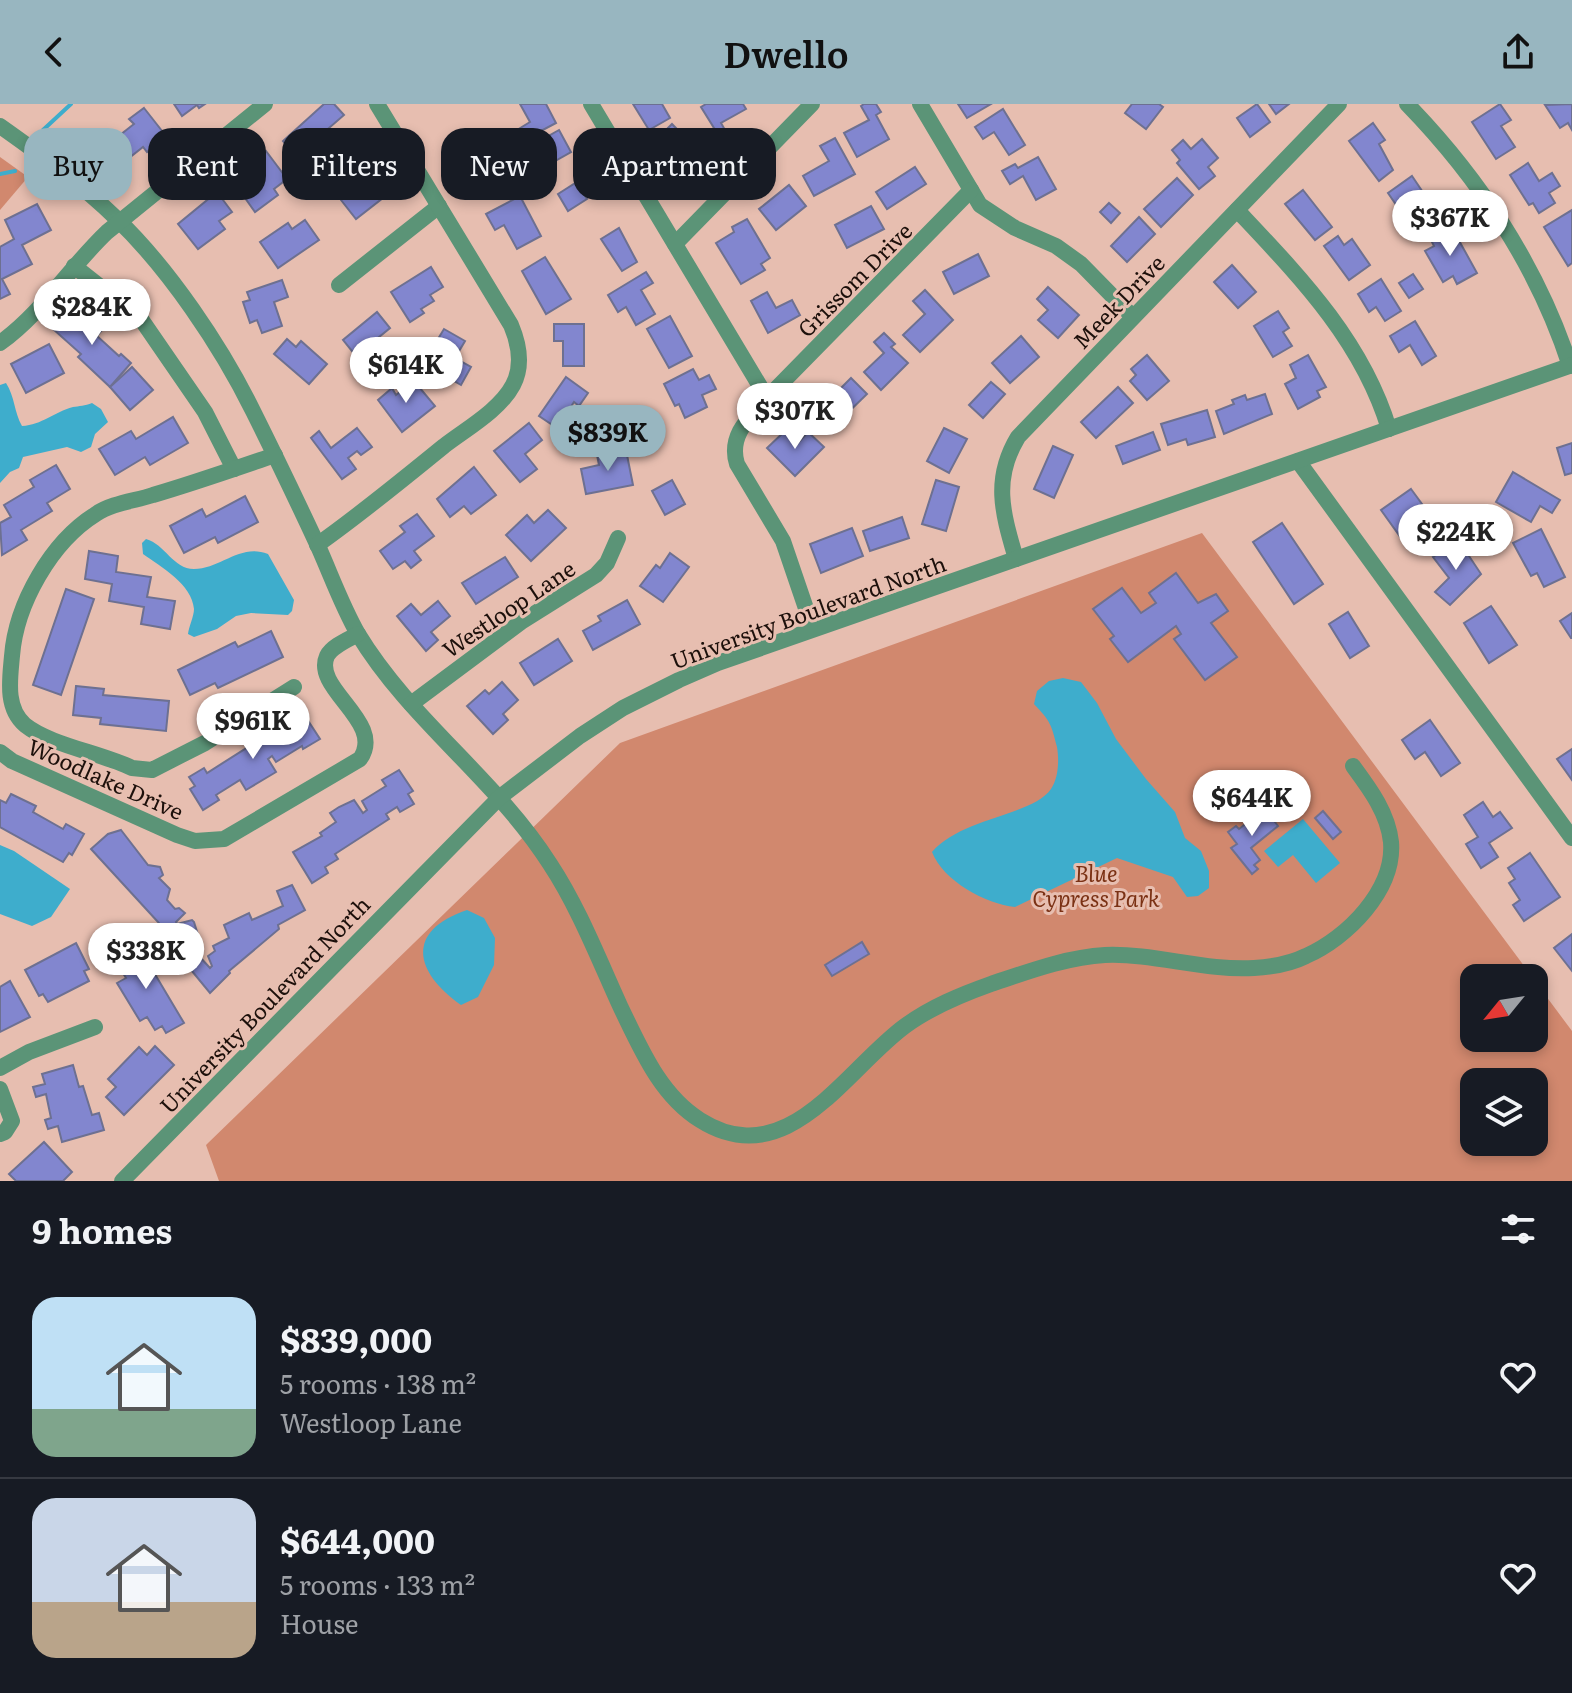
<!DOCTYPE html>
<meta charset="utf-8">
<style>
:root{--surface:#171b24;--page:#242831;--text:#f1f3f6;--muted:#9ea1a6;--line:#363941;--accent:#98b6c0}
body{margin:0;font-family:Literata,serif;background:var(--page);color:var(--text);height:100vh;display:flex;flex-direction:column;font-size:30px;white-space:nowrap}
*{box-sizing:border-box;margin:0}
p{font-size:26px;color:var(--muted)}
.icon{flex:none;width:44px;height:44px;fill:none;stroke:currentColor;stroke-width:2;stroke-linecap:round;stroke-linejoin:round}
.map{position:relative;height:1077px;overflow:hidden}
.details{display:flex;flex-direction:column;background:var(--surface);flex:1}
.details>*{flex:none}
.banner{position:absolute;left:24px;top:24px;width:800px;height:72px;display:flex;gap:16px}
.needle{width:52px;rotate:240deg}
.buttons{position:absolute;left:1460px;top:860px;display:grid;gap:16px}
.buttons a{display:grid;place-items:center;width:88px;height:88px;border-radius:16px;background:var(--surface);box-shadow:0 4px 12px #0003;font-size:40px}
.price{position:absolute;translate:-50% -68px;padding:0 18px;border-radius:28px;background:#fff;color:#222;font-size:26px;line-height:52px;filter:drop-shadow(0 2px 4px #0008)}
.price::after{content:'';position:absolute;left:50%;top:48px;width:24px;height:18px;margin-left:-12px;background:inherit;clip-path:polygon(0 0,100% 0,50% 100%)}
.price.active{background:var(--accent);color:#111}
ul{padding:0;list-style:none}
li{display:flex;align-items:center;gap:24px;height:200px;padding:0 32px}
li+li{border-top:2px solid var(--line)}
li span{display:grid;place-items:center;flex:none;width:224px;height:160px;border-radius:24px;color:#555}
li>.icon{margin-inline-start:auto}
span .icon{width:96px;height:96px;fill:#fffc;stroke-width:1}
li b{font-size:34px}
h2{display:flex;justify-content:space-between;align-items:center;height:96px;padding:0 32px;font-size:34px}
.tag{padding:0 28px;border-radius:24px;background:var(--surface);box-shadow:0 4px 12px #0003;font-size:28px;line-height:72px}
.tag.active{background:var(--accent);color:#111}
header{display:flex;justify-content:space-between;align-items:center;height:104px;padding:0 32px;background:var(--accent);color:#111;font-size:36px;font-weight:600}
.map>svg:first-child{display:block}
.green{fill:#d1886e;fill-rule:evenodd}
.water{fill:#3eadcc}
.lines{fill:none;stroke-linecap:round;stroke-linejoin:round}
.stream{stroke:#3eadcc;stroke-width:4}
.building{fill:#8286cf;stroke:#6d7091;stroke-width:2}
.minor{stroke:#5b9477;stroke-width:16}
.labels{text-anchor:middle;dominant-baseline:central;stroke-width:6;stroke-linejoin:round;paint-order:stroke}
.street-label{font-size:22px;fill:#1d100b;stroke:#e7beb0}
.park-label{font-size:22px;font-style:italic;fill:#7b3114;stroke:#e7beb0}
</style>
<header><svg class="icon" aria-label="back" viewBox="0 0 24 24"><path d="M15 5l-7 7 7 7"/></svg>Dwello<svg class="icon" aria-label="share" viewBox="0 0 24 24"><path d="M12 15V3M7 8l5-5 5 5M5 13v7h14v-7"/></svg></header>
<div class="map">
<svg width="1572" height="1077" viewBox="0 0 1572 1077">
<rect width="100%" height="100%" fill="#e7beb0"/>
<!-- green -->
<g class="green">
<polygon points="0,53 28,73 0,106"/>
<path d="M 1202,429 L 1533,874 L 1474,874 L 1474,934 L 1534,934 L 1534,876 L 1572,927 L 1572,1077 L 219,1077 L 206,1041 L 620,639 ZM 1474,978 L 1534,978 L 1534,1038 L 1474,1038 Z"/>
</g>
<!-- water -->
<g class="water">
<path d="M 6,279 C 15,293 14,308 22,322 C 42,321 54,308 73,303 C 79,302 85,302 92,299 L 101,305 L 108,318 L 95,330 L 91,343 L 81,348 L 67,343 L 23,353 L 19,364 L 10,368 L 0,379 L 0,281 Z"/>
<path d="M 146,435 C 165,440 173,465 194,465 C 221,465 240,439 268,450 L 294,496 L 292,507 L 288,511 L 251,509 L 236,512 L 217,525 L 194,533 L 188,530 C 189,522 194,512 194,505 C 192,480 161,463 143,450 L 142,439 Z"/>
<path d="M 1063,574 L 1081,578 L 1097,599 L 1116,635 L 1146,675 L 1175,708 L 1185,734 L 1201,747 L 1209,767 L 1209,784 L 1198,792 L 1187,793 L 1173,773 L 1117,754 L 1015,803 C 986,800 943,777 932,748 C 962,713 1032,712 1051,685 C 1059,673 1059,655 1057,643 C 1051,620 1051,618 1034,600 L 1037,587 L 1049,577 Z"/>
<polygon points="1303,715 1340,759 1316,779 1293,751 1278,763 1264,747"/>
<polygon points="0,741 14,747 70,785 51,813 32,822 0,810"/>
<path d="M 467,806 L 484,814 L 495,834 L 494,861 L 478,893 L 461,901 C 414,868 405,827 467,806 Z"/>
</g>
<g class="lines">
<!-- stream -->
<g class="stream">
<polyline points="43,26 71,0"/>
<polyline points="0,70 15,67"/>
</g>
</g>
<!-- building -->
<g class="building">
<polygon points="174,0 205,0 199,4 197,1 182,12"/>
<polygon points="324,0 334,0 344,11 322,30 331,40 320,50 309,38 295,51 283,37"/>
<polygon points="520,0 546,0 556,19 524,36 517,26 530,18"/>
<polygon points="633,0 662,0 670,14 649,26"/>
<polygon points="706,0 743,0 746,5 721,19 729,33 716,40 709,27 714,24 701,3"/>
<polygon points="864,0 876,0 881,8 876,11 889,35 857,53 844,29 869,16 861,2"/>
<polygon points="958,0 991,0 967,14"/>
<polygon points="1132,0 1159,0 1163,3 1146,25 1125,9"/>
<polygon points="1257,0 1270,18 1250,33 1237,14"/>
<polygon points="1269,0 1289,0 1276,10"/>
<polygon points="1500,0 1511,16 1501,22 1515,43 1496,55 1472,18"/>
<polygon points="1572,0 1572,26 1568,19 1560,24 1545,1"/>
<polygon points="144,4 166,32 147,48 143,43 129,54 115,35 134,20 129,15"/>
<polygon points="1003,5 1025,41 1009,51 994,28 983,35 975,23"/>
<polygon points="1373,19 1385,36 1379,40 1393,66 1379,77 1349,37"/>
<polygon points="672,20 706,55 687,73 653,39"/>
<polygon points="559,26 571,48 541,65 529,43"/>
<polygon points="835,34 855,70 814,92 803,72 829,57 820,42"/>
<polygon points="1202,35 1218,54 1208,63 1215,72 1199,85 1177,59 1180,56 1172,46 1183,36 1191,45"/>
<polygon points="266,47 287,75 274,85 278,91 255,108 238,84 260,68 252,57"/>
<polygon points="1038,53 1056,85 1036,96 1023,72 1010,80 1002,67 1015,60 1018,64"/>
<polygon points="1528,59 1539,77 1552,69 1560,82 1549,89 1555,99 1539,109 1533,99 1529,101 1510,71"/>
<polygon points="915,63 926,80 887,105 876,88"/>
<polygon points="486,65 496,82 477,94 466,77"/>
<polygon points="373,71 388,90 356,115 341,96"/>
<polygon points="1412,72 1443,118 1419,134 1388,89"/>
<polygon points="1177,74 1193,91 1161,123 1144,105"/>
<polygon points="577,78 587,95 568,107 558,90"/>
<polygon points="789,81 806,102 776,126 759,105"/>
<polygon points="1303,86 1332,123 1315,136 1285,100"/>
<polygon points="217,88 232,108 219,117 225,125 198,145 178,120"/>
<polygon points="520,92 541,132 517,145 504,121 495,126 486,110"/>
<polygon points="1109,99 1120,109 1111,119 1100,108"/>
<polygon points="37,100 51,126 22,141 32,160 2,175 10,190 0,195 0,143 14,135 5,116"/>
<polygon points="871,102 884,125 847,144 835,121"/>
<polygon points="1572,106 1572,159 1568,162 1544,123"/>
<polygon points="1139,113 1155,130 1127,158 1111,142"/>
<polygon points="747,115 770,154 761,160 765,166 741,180 716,139 734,128 732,123"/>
<polygon points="305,116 319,136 278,164 260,138 288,119 292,125"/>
<polygon points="619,124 637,158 622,167 601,135"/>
<polygon points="1452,124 1477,169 1457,180 1453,172 1443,178 1425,147 1434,142 1431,136"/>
<polygon points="1338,132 1344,141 1352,135 1370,161 1349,176 1324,142"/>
<polygon points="978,150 989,172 954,190 943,168"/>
<polygon points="545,153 571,195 546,210 522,167"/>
<polygon points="1232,161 1256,188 1238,204 1214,178"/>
<polygon points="431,163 443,183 430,191 434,197 421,205 424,209 410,218 391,188"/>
<polygon points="646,168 653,179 641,186 655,210 636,221 626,203 618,208 608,191"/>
<polygon points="1413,170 1423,185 1409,194 1399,179"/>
<polygon points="1381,175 1401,207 1385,217 1376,203 1369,208 1358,190"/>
<polygon points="282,176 288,193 274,198 282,222 262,229 257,216 250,219 243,198 250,196 247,188"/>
<polygon points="1048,183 1079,211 1058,234 1038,216 1048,206 1037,195"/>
<polygon points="925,186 953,216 920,248 903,231 925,210 913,197"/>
<polygon points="767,188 776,204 792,196 800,211 768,229 751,197"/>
<polygon points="75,202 101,227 97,232 119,252 121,250 131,259 110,283 78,253 81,250 53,225"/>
<polygon points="1278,207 1289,224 1283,228 1292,242 1273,253 1254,222"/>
<polygon points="377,208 390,224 373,238 385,253 368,267 343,236"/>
<polygon points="670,212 692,252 669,264 647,225"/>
<polygon points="1415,217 1436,252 1422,261 1410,241 1399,248 1390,232"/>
<polygon points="554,220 584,220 584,262 563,262 563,237 554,237"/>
<polygon points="444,225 465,237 455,254 471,263 461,281 419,257 425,245 430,248"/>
<polygon points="884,229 895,240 891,243 908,259 881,286 864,268 884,249 874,238"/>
<polygon points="1021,232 1039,253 1010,279 992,259"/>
<polygon points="287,235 296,243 301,237 327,260 309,280 274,250"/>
<polygon points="49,240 64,269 26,289 11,260"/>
<polygon points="1147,251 1169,277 1147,296 1130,277 1136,271 1131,265"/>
<polygon points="1308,251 1326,283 1317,287 1320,293 1298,305 1285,280 1296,274 1290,261"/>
<polygon points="132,263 153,286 130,306 110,283"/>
<polygon points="693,265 699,276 709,271 716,285 702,291 707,303 685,314 679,300 675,302 664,280"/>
<polygon points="566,273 588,289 579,302 574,298 557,324 539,312"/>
<polygon points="851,274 867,290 834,322 812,300 822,291 828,297"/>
<polygon points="414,277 435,302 402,328 378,296 392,284 396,291"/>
<polygon points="991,278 1005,290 983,314 969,301"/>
<polygon points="1118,283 1133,299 1096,334 1081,318"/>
<polygon points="1265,290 1272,310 1224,330 1216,307 1234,300 1232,296 1245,291 1247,296"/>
<polygon points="1207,306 1215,333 1188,341 1186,335 1168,341 1161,320"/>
<polygon points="173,313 188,339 150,361 145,353 115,371 99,345 131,327 136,335"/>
<polygon points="529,319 542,336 525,350 537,365 520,378 494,347"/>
<polygon points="357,324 372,343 361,351 357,347 348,354 356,365 342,375 311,334 319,327 331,344"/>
<polygon points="944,324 967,335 949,369 927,357"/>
<polygon points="785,327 797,340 808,328 824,343 795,372 767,344"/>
<polygon points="1153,328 1160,346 1123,360 1116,342"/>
<polygon points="1572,339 1572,369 1565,371 1557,344"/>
<polygon points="1053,342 1073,351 1054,394 1034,385"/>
<polygon points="626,346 633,381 586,390 581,365 599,361 597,351"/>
<polygon points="56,361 70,385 47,399 52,407 21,426 27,436 2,451 0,419 11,413 4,401 34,383 30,376"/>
<polygon points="474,363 496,391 471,410 464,402 450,413 437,395"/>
<polygon points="1513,368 1560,396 1552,409 1540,402 1531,418 1496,398"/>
<polygon points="672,376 685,400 665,411 652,387"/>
<polygon points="936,376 959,383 946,427 922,420"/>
<polygon points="1411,385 1422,400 1410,408 1428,432 1409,445 1381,406"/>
<polygon points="245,392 258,418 218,439 215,433 184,449 170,422 202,405 206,413"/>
<polygon points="548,406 566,424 531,457 506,431 527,411 534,419"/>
<polygon points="417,410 434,432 414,447 421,456 411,464 405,457 393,465 380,447 405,428 400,422"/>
<polygon points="902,413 909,434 870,447 863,427"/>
<polygon points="1282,419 1323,480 1294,500 1253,438"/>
<polygon points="852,424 863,452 821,469 810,440"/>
<polygon points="1541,425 1565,473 1544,483 1537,469 1531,472 1513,439"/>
<polygon points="1459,437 1481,470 1450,501 1435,488 1449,474 1433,453"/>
<polygon points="89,447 118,452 116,468 151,473 147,493 175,497 170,525 141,520 144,503 109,497 112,480 85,475"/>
<polygon points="670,449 689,463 663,498 640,482 656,461 660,464"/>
<polygon points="505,453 518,473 476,500 462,479"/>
<polygon points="1176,469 1198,499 1216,490 1228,507 1211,519 1237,553 1205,576 1174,535 1181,530 1176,522 1128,558 1110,535 1114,532 1093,505 1122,484 1141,509 1156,499 1149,489"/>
<polygon points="66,485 94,495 61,591 33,581"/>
<polygon points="627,496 640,520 593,546 583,527 601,517 598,512"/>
<polygon points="438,497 450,512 431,528 438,536 426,547 397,512 411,500 421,511"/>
<polygon points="1491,502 1517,541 1489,559 1464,519"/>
<polygon points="1348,508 1369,542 1350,554 1329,520"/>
<polygon points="1572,509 1572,534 1571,534 1560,517"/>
<polygon points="271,527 283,553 218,584 215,579 190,591 178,566 235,538 238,543"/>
<polygon points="558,535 572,557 534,581 520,559"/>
<polygon points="502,578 518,596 503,610 508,616 493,630 467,602 485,586 489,590"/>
<polygon points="76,582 104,585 103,591 169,597 166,627 100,620 101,614 73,611"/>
<polygon points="296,608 303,617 307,615 320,635 303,645 302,642 276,658 272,652 268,655 276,668 246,686 240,676 216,691 219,696 203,706 190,685 195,682 189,673 204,664 207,669 286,619 283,616"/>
<polygon points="1430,616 1460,659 1441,672 1425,648 1415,655 1402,636"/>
<polygon points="1572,645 1572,676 1557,655"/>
<polygon points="399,666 413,687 408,690 414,700 400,708 397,703 386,710 389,715 335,750 338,755 325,763 328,769 312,779 293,748 322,732 320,729 336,718 330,709 339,703 354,696 363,709 367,706 362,697 386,682 382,676"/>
<polygon points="11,690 36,702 33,708 63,725 66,720 84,730 72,751 69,749 63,758 0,723 0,696 6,699"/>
<polygon points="1483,698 1493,713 1500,708 1512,724 1489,739 1498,753 1481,764 1466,740 1478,733 1464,711"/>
<polygon points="1265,705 1278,722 1251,744 1260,756 1254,761 1258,765 1252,770 1231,744 1237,740 1228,728 1236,722 1239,725"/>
<polygon points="1323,707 1341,728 1333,735 1315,714"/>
<polygon points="121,726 148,761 160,763 163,771 159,774 170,785 167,796 175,805 179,804 185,809 176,818 177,820 192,816 194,818 198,831 183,845 177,839 170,845 159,833 165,827 158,818 91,745 108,730"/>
<polygon points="1530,749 1560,793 1524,817 1513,801 1520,796 1509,779 1515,775 1508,764"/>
<polygon points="292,781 305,806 278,821 279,825 229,867 230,869 210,889 187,861 198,851 210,864 212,862 208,852 215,847 213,842 229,834 224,821 249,809 252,816 283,802 277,787"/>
<polygon points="1572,830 1572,867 1554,844"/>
<polygon points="862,838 869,850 832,872 825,861"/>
<polygon points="76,839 89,865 84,867 89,877 48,898 43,890 39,892 25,866"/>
<polygon points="137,840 184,919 166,929 162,922 155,926 147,913 140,917 117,879 126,874 114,854"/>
<polygon points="10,877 30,913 0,928 0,883"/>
<polygon points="155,942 174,961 124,1011 106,993 116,983 108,975 139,943 147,951"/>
<polygon points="73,961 79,983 83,982 92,1011 99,1009 104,1026 62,1038 58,1022 48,1025 45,1016 51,1014 46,990 36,993 33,983 45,980 42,970"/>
<polygon points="44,1038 72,1068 63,1077 16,1077 9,1070"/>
</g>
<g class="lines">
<!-- minor -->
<g class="minor">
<polyline points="591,0 767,294"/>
<polyline points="920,0 980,101 1015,124 1056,142 1081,160 1133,213"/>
<path d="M 1407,0 C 1479,74 1538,163 1570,262"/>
<path d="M 0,22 C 41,51 81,80 117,115 C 169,165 221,242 253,307 C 275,351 297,397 318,442 C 331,471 342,502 358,530 C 410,616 496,675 550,760 C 579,804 599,856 621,904 C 641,945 660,991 700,1016 C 787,1071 845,966 905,922 C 931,903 960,891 991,880 C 1027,868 1067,853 1105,851 C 1155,849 1204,867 1254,864 C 1271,863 1290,860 1306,852 C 1347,834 1395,786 1391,738 C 1388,709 1370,685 1353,662"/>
<path d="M 1237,106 C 1299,172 1362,236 1389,325"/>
<polyline points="675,140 812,0"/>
<polyline points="74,162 141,215 205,308 234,365"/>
<polyline points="339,181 439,102"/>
<path d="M 0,239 C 42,209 70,163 107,128 L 265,0"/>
<path d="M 275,351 C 234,365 194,379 153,391 C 135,397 112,399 96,410 C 51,438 16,500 12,552 C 10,575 5,604 25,621 C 50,641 101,649 132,664 L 152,666 L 205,639 L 294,583"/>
<polyline points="1298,357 1572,734"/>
<path d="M 317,441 C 361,410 402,376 444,342 C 466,325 500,306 513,281 C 523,262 519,240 511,221 L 377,0"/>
<path d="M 1016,455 C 1003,410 992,376 1018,333 L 1339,0"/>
<path d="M 813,525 L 783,437 L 737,360 C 728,331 750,313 767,294 L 971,86"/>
<polyline points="411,600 521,518 596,471 607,459 618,434"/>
<path d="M 0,648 L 12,657 L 177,731 L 195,737 L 224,735 L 360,655 C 386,618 312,585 327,552 C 332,542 349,535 358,530"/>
<polyline points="0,964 29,948 95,923"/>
<polyline points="0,985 12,1017 5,1028 0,1030"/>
<polyline points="122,1077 500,693 580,632 623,604 679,576 718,559 1572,261"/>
</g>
</g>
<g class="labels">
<!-- street labels -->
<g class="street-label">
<text transform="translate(854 175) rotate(-45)">Grissom Drive</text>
<text transform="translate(1118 197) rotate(-46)">Meek Drive</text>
<text transform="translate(508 504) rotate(-34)">Westloop Lane</text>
<text transform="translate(808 507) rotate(-20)">University Boulevard North</text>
<text transform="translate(106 674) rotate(24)">Woodlake Drive</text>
<text transform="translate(264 900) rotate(-46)">University Boulevard North</text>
</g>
<!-- park labels -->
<g class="park-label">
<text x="1096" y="768">Blue<tspan x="1096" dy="25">Cypress Park</tspan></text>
</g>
</g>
</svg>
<div class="buttons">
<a><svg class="needle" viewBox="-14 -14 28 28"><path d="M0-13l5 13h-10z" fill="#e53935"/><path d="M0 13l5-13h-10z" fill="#9ea1a6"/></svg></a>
<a><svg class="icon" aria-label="layers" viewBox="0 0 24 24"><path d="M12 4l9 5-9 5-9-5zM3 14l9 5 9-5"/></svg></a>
</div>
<b class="price" style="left:1450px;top:154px">$367K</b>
<b class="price" style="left:92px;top:243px">$284K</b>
<b class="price" style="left:406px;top:301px">$614K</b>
<b class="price" style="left:795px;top:347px">$307K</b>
<b class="price active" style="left:608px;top:369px">$839K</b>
<b class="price" style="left:1456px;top:468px">$224K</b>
<b class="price" style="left:253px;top:657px">$961K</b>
<b class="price" style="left:1252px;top:734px">$644K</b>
<b class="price" style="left:146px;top:887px">$338K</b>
<div class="banner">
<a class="tag active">Buy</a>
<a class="tag">Rent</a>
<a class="tag">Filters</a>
<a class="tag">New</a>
<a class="tag">Apartment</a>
</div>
</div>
<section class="details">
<h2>9 homes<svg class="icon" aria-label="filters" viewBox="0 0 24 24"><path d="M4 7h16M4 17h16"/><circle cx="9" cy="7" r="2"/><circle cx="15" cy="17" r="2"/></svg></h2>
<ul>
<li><span style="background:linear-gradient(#bfe0f5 70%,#7fa58c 0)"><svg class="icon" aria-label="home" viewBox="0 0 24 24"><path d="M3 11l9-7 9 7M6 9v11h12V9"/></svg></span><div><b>$839,000</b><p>5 rooms · 138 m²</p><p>Westloop Lane</p></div><svg class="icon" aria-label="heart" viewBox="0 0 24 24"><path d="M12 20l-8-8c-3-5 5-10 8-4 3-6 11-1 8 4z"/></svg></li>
<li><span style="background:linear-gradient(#c9d6e8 65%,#b9a48a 0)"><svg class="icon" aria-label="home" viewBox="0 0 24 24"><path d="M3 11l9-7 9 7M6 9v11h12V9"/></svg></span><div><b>$644,000</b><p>5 rooms · 133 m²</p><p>House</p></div><svg class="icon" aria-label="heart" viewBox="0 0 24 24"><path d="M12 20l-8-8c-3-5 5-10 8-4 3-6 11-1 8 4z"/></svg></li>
</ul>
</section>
